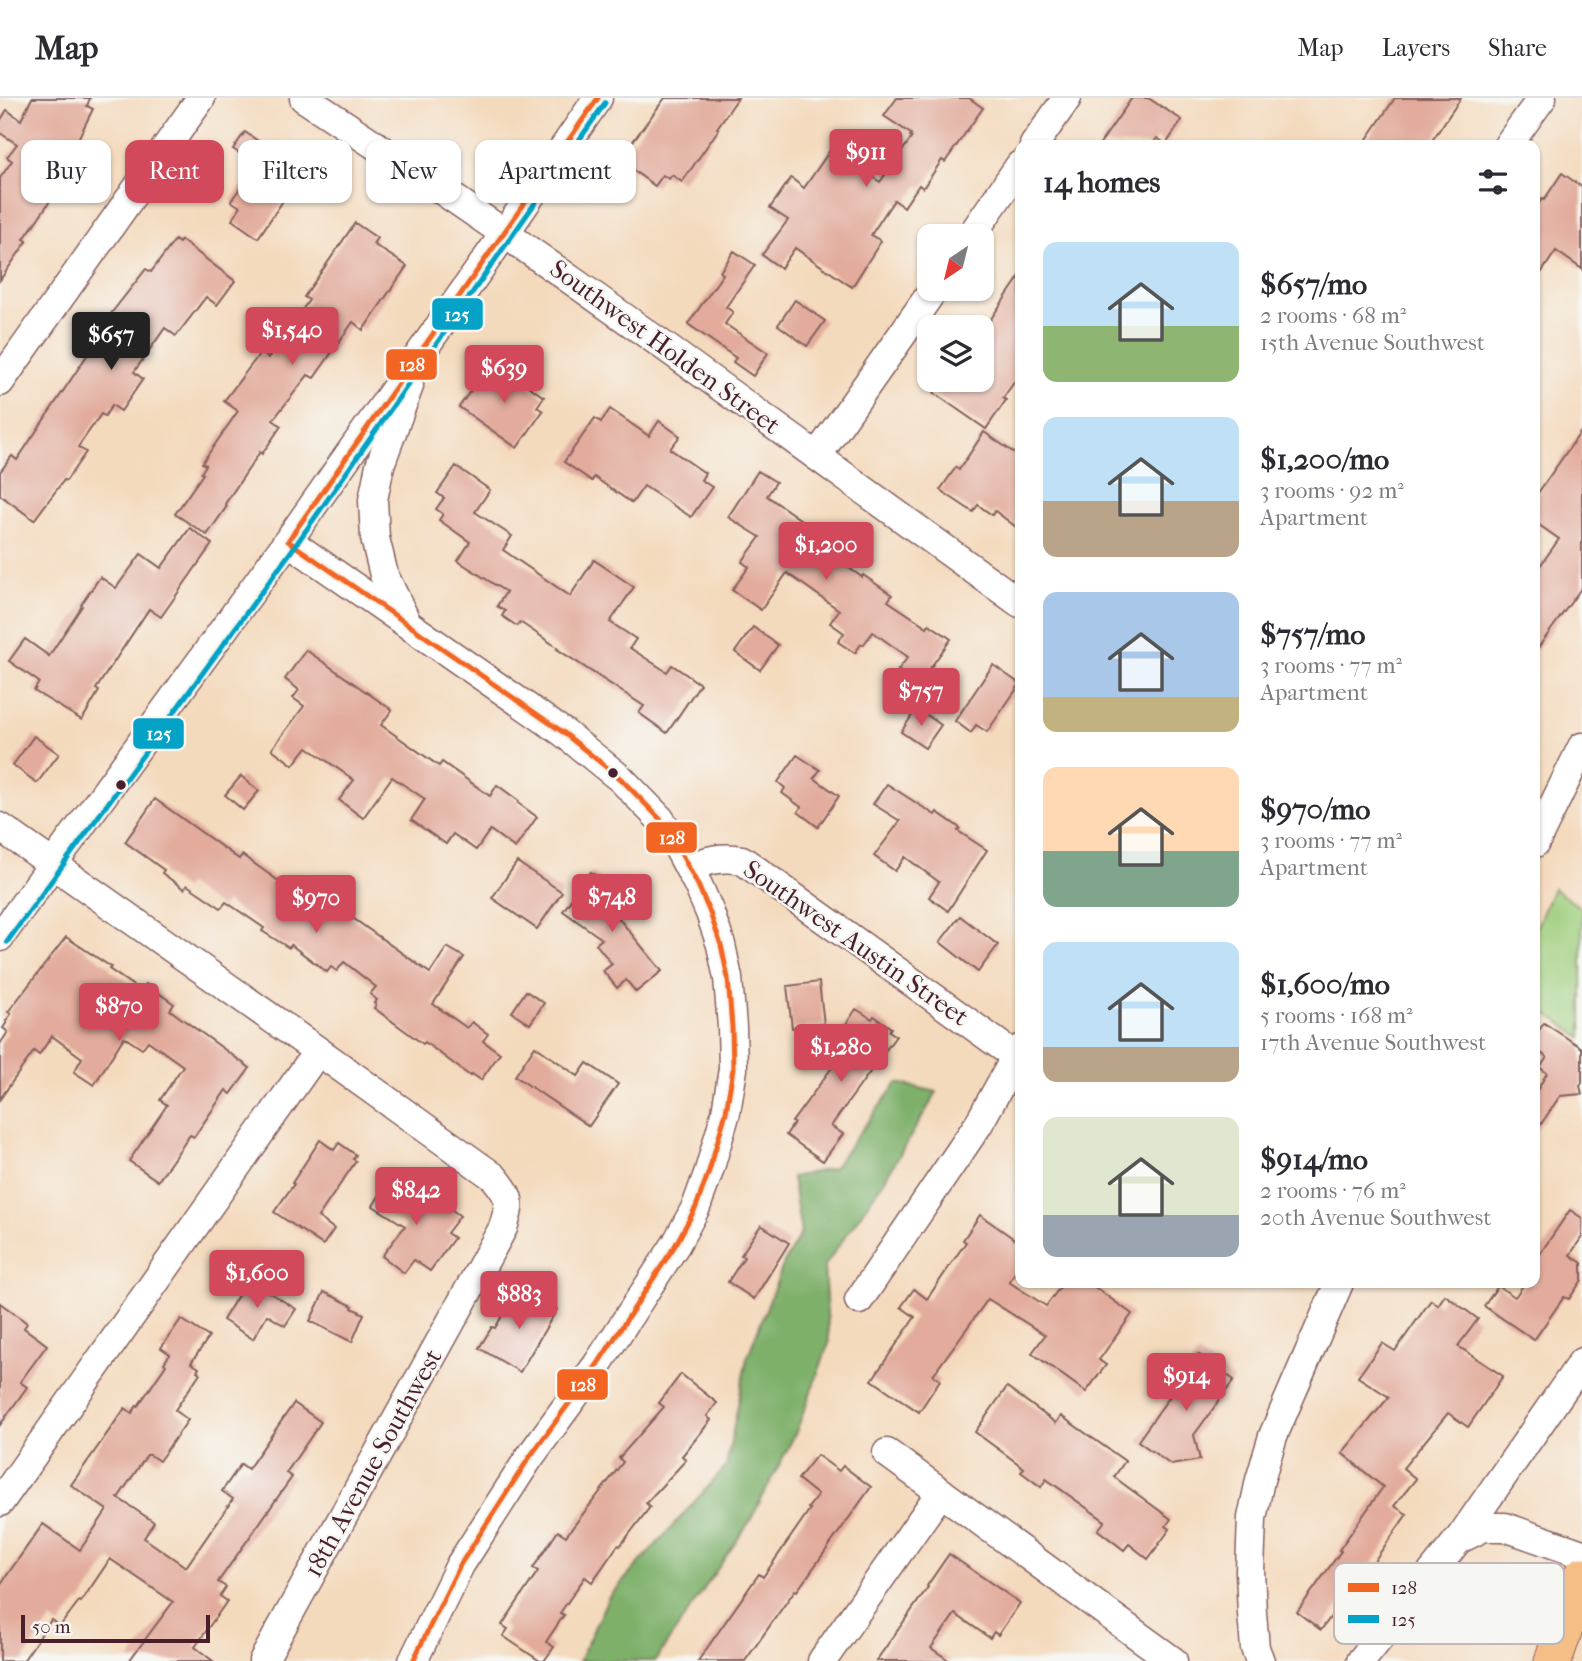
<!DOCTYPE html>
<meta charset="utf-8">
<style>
:root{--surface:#fff;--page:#f2f2f3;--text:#2b2b33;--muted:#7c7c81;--line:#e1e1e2;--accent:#d1495b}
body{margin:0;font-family:"IM FELL French Canon",serif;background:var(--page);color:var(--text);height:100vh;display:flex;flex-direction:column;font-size:26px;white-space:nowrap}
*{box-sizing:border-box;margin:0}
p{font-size:23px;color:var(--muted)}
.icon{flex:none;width:38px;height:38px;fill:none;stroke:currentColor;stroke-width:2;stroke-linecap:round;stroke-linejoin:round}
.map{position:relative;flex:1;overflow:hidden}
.details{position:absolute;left:1015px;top:42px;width:525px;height:1148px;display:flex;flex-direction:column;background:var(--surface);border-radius:14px;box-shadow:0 2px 5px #0004}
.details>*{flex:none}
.banner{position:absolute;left:21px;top:42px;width:665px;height:63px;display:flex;gap:14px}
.needle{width:46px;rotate:215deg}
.tools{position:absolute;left:917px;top:126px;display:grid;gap:14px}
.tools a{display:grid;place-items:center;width:77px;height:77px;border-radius:14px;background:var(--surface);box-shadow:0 2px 5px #0004;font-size:35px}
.scale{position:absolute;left:21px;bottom:18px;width:189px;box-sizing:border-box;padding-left:7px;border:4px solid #4a1f2b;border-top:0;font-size:19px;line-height:24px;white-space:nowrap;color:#4a1f2b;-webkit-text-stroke:5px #f6f6f2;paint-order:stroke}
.price{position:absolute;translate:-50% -60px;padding:0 16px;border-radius:7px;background:var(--accent);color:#fff;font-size:23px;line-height:46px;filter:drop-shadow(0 2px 4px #0008)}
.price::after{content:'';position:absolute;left:50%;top:42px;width:21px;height:16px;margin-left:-10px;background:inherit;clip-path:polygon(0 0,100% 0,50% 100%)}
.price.active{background:#222;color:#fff}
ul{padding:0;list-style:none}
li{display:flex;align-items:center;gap:21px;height:175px;padding:0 28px}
li span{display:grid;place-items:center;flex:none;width:196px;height:140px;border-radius:14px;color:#555}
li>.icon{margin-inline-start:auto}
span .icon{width:84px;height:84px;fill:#fffc;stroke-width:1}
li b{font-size:30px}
h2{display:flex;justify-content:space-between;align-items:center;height:84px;padding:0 28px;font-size:30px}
.tag{padding:0 24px;border-radius:14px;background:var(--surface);box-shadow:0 2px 5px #0004;font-size:24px;line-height:63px}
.tag.active{background:var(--accent);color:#fff}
header{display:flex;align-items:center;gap:42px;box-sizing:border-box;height:98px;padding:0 35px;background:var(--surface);border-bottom:2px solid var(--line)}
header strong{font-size:33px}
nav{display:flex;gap:38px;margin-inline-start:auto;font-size:24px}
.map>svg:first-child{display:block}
.green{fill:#9ecd7b;stroke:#747653;stroke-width:2}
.forest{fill:#7eb06b;stroke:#64684b;stroke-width:2}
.building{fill:#e2ab9b}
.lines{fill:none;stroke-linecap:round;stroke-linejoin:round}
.minor-casing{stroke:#86605e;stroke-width:31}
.major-casing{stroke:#86605e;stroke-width:39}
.minor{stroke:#fff;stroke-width:28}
.major{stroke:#f6be87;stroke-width:37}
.bus-1-casing{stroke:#f6f6f2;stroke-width:10}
.bus-2-casing{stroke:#f6f6f2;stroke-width:10}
.bus-1{stroke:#f26522;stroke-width:5}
.bus-2{stroke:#04a2c6;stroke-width:5}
.bus-dot{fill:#4a1f2b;stroke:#f6f6f2;stroke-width:2.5}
.labels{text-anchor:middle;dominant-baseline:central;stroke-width:5;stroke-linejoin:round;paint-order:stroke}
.street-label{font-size:26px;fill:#4a1f2b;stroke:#f6f6f2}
.key{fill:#f6f6f2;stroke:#c2b6b6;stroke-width:2}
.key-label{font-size:19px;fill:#4a1f2b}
.line-badge{stroke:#f6f6f2;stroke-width:2.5}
.badge-label{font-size:19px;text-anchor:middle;font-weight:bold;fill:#fff}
</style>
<header>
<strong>Map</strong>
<nav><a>Map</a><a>Layers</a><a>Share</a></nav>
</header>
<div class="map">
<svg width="1582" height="1563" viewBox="0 0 1582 1563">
<rect width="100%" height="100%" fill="#f6f6f2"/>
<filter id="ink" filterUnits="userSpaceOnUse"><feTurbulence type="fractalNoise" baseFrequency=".0143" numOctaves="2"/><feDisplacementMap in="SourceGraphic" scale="14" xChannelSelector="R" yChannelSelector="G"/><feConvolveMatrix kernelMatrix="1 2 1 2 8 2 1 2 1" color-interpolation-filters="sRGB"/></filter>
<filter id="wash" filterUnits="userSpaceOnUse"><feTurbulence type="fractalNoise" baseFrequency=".00686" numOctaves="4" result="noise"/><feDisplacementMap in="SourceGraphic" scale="28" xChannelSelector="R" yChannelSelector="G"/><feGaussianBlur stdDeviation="1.57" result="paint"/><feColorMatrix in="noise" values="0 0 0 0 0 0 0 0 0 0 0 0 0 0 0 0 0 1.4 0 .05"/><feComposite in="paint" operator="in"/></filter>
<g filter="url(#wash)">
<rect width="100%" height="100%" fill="#f4dabd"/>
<!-- green -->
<polygon class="green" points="1553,790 1582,811 1582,940 1535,907 1535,833"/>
<!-- forest -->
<polygon class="forest" points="897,985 937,994 885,1081 824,1169 829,1245 796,1334 750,1423 655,1563 579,1563 608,1500 726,1369 747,1260 784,1165 801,1135 792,1079 833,1070"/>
<g id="blocks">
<!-- building -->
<g class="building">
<polygon points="32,0 90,0 87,8 93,11 77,43 76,42 37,94 50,103 24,141 27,143 0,182 0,80 12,63 7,59 17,46 0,35 0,23 7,12 21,22"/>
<polygon points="665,0 738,0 717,30 719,31 682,84 672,77 669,81 663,77 655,88 619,62"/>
<polygon points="897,0 969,0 983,10 945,64 942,62 923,90 919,87 904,109 894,102 871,137 881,143 852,189 795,150 781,170 762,157 788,122 770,110 791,80 804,90 831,51 880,84 912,39 910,38 911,36 884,18"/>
<polygon points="1132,0 1148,0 1182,22 1166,46 1157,40 1152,47 1099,47"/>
<polygon points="1395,0 1461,0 1429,47 1363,47"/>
<polygon points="245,34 310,79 298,96 291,91 258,140 232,122 240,109 231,103 256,67 233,51"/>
<polygon points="1562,75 1582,89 1582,171 1556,153 1535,184 1535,111 1542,101 1544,102"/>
<polygon points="355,125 377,140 373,146 407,168 363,232 353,224 314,280 308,277 273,322 281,328 262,356 260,354 225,406 227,408 207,437 175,416 203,376 201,375 206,367 202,365 238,313 224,303 261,254 268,260 309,202 304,199"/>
<polygon points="175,142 179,145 181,142 235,183 217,207 206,199 176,238 165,230 134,274 143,281 121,313 112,307 105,318 101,316 78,349 86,354 66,383 64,382 34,422 0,397 0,374 12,358 17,362 104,232 101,230 113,213 146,171 151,174"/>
<polygon points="734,153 755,167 726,209 733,214 725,226 768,255 753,278 733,264 736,260 688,226 723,176 720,174"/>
<polygon points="1020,178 1020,276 1003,300 1006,302 986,331 934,295 943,282 982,282 982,234"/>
<polygon points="795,202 825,223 807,248 778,227"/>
<polygon points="499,268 544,299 537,309 543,313 517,350 459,309 486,271 494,276"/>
<polygon points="610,311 649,338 659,323 680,338 670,351 705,375 701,382 712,389 691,419 644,388 632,405 594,379 592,383 564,364 595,320 601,324"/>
<polygon points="1582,332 1582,489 1535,554 1535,475 1559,441 1535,424 1535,399"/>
<polygon points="984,334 1020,359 1020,432 995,413 992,417 978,407 973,414 940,392 956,369 959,372"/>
<polygon points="456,368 490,392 475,414 512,438 503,452 570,498 594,462 634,489 610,524 636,541 630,550 667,574 672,567 700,586 667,635 639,615 644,608 557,551 558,550 520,524 517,528 502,518 505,513 497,508 506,494 458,463 470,444 439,422 443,416 436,411 444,400 437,395"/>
<polygon points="758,373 776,384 767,398 814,431 807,441 862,479 863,477 892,497 888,503 927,529 929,526 951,541 918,587 898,572 908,559 873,534 863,547 861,546 855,555 838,544 844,535 830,525 839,512 787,475 761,512 732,492 749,469 742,464 760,439 728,419"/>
<polygon points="190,430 212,446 161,519 149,511 96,591 99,593 82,622 34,593 39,584 9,563 25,541 49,558 82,508 81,507 100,479 116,490 141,456 161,470"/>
<polygon points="753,529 778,547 760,572 735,554"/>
<polygon points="306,552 392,612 381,627 439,668 442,664 490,698 497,687 519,703 518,705 537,719 515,750 490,732 476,752 453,736 446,746 411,722 425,701 392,679 363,720 339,702 354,682 307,649 293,667 272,651 304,608 293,600 299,592 285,581"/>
<polygon points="993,567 1020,586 987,634 976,627 971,635 955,623"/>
<polygon points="917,610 941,627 925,650 901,634"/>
<polygon points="34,638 59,656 37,685 13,667"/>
<polygon points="797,657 820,672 814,680 839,698 818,729 798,714 801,709 782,695 785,690 778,684"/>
<polygon points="241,678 259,693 243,712 225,697"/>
<polygon points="887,686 935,717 937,714 960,730 958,733 987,752 948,813 929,799 939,784 905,759 895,773 874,758 900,723 873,706"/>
<polygon points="155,701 239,761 242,757 280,784 278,787 333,821 340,811 430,875 447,849 464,859 433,906 467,930 472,924 488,936 483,943 500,955 481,982 472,976 470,978 425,944 423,946 374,910 376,907 374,905 377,902 370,896 376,889 344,864 337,873 331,869 327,874 291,847 289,850 262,833 264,830 226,804 221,810 187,787 184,791 162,775 164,772 125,744"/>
<polygon points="517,764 562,794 537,831 492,800"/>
<polygon points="591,774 621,796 611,811 662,873 636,894 626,882 617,890 603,873 612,866 596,846 602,841 563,813"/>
<polygon points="960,818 998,847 978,874 940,844"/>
<polygon points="66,839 111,869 109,871 141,893 146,886 174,906 170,912 250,970 231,996 226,992 194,1039 190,1037 158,1083 129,1063 167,1007 160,1002 183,968 148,943 142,951 124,939 94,987 74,974 82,960 52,938 39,957 34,953 0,1001 0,946 8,934 3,930 7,924 6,923 11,916 8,914"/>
<polygon points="819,884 824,926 792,930 787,888"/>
<polygon points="526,893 544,905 530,926 512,914"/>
<polygon points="856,911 872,921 874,918 891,930 889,933 896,938 831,1028 843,1036 823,1063 786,1037 794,1025 792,1024 850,945 839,937"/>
<polygon points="1544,925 1582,950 1582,985 1580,988 1582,996 1560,998 1535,1035 1535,996 1547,975 1540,970 1547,959 1535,951 1535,938"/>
<polygon points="535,948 578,978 587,965 618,986 589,1028 515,978"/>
<polygon points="320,1042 334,1052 339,1045 356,1057 353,1061 356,1063 318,1119 334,1131 323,1147 274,1114 294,1086 292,1085"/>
<polygon points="390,1080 424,1102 426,1100 432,1104 435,1099 460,1118 447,1135 454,1140 430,1173 414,1162 404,1175 382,1158 405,1128 373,1108"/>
<polygon points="1570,1112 1582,1120 1582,1139 1570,1157 1582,1165 1582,1182 1569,1201 1564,1199 1534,1242 1484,1208 1498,1188 1515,1199 1525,1185 1535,1185 1535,1163"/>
<polygon points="980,1117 1020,1145 1020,1167 1009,1184 1046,1208 1063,1185 1089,1185 1132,1216 1099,1262 1106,1267 1086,1294 1032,1255 1045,1237 988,1201 933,1277 940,1282 919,1314 872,1282 915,1219 901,1209 914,1191 927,1201 966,1144 963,1142"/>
<polygon points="761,1127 789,1145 754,1201 728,1184 744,1159 741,1157"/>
<polygon points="248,1181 296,1211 285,1228 267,1217 253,1241 223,1222"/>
<polygon points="525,1191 557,1211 520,1274 479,1250 492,1229 495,1230 505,1213 510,1216"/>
<polygon points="324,1194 353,1208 352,1210 364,1216 352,1244 310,1223"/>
<polygon points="1445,1197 1478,1221 1458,1248 1503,1278 1468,1329 1448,1315 1403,1370 1416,1381 1394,1408 1407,1416 1368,1472 1366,1471 1321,1532 1297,1514 1341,1453 1339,1452 1383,1389 1342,1355 1389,1299 1358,1279 1382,1245 1395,1253 1431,1202 1438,1207"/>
<polygon points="0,1205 27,1225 24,1230 47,1247 20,1284 27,1289 0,1327"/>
<polygon points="181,1221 209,1239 191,1265 199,1270 197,1273 200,1275 175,1312 188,1322 159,1363 150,1357 147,1357 118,1400 154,1424 144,1440 186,1469 233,1401 222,1393 241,1366 248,1371 294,1305 321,1324 286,1375 292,1379 218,1484 226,1489 220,1498 227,1503 195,1549 213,1563 129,1563 173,1504 110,1461 81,1504 79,1503 60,1528 51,1522 23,1563 0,1563 0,1487 43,1426 80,1452 107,1412 71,1387 125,1310 132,1315 137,1307 138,1308 166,1267 164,1265 170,1256 161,1250"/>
<polygon points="1198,1256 1234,1282 1194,1337 1200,1362 1171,1367 1138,1343 1172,1295 1171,1294"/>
<polygon points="681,1276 717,1305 707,1318 711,1322 682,1358 686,1362 646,1405 650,1409 620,1448 618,1447 592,1484 585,1479 560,1515 564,1517 546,1544 554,1549 544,1563 540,1563 503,1538 508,1531 502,1527 538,1473 533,1470 558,1433 566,1438 623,1364 619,1360 664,1309 659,1305"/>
<polygon points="1007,1289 1056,1325 1061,1318 1125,1363 1114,1379 1171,1421 1166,1428 1170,1431 1148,1461 1129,1446 1124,1452 1098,1432 1105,1423 1046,1381 1041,1389 1021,1374 1024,1370 975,1334"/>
<polygon points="817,1357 839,1373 843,1368 871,1389 797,1493 795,1492 745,1563 698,1563 759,1476 763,1479 810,1411 808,1410 818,1397 798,1381"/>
<polygon points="949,1456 1020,1505 998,1537 994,1534 990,1540 955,1516 931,1550 950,1563 876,1563 928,1489 927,1488"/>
</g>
</g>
</g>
<g filter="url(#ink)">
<use href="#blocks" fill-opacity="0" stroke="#86605e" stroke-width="2"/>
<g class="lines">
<!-- minor casing -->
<g class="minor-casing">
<g id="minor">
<path d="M 304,0 C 549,160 783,335 1020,505"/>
<polyline points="1034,47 1067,0"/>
<polyline points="1508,47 1542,0"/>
<polyline points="971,138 1020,67"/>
<polyline points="0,284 201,0"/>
<polyline points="817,358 934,191"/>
<polyline points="288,443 564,635 621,681 660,721 676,746 698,787 710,815 721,847 728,880 732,929 733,971 726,1014 709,1073 696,1109 676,1146 597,1267 529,1360 460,1467 413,1563"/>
<polyline points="406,523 384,477 375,440 373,402 380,367 409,288"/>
<path d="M 0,729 L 318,953 L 494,1079 C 512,1101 511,1104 503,1130 L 263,1563"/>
<polyline points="1535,745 1582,649"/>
<path d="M 689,770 C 707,762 722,758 742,762 L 1015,958"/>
<polyline points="0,839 288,443 505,135 598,0"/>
<polyline points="859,1202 978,1027 1020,951"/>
<polyline points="887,1355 1173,1563"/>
<polyline points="0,1404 318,953"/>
<polyline points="1460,1440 1582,1264"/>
<polyline points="822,1563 941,1394"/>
<polyline points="1260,1563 1255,1550 1252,1515 1250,1473 1252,1420 1260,1382 1273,1338 1339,1185"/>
<polyline points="1361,1563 1458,1442 1484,1429 1505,1429 1582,1456"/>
</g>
</g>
<!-- major casing -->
<g class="major-casing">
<polyline id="major" points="1553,1563 1582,1478"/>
</g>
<!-- minor -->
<use href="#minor" class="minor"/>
<!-- major -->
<use href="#major" class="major"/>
<!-- bus-1 casing -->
<g class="bus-1-casing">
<polyline id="bus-1" points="413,1563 460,1467 529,1360 597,1267 676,1146 696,1109 709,1073 726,1014 733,971 732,929 728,880 721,847 710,815 698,787 676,746 660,721 621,681 564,635 288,443 598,0"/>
</g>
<!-- bus-2 casing -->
<g class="bus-2-casing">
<polyline id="bus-2" points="7,844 295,448 605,5"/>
</g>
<!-- bus-1 -->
<use href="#bus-1" class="bus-1"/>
<!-- bus-2 -->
<use href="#bus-2" class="bus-2"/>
</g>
</g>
<!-- markers -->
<g class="bus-dot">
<circle cx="613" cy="675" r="6"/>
<circle cx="121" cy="687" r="6"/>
</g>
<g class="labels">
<!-- street labels -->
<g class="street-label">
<text transform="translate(665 249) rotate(36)">Southwest Holden Street</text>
<text transform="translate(856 845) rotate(35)">Southwest Austin Street</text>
<text transform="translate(373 1365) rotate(-61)">18th Avenue Southwest</text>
</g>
</g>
<!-- legend -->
<rect x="1334" y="1465" width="230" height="81" rx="10" class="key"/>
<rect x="1348" y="1485" width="31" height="9" fill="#f26522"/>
<rect x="1348" y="1517" width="31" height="8" fill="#04a2c6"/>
<g class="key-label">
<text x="1391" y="1496">128</text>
<text x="1391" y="1528">125</text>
</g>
<g class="line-badge">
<rect x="431" y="199" width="53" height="34" rx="7" fill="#04a2c6"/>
<rect x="385" y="250" width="53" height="33" rx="7" fill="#f26522"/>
<rect x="132" y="619" width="53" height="33" rx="7" fill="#04a2c6"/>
<rect x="645" y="723" width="53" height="33" rx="7" fill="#f26522"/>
<rect x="556" y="1270" width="53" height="33" rx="7" fill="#f26522"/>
</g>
<g class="badge-label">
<text x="457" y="223">125</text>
<text x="412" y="273">128</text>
<text x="159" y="642">125</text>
<text x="672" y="746">128</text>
<text x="583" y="1293">128</text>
</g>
</svg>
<div class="tools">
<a><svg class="needle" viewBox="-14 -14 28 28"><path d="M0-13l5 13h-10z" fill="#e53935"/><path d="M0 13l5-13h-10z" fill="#7c7c81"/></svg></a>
<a><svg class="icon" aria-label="layers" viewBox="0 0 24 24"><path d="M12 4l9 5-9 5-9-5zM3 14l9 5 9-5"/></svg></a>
</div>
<div class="scale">50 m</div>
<b class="price" style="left:866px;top:91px">$911</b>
<b class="price" style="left:292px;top:269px">$1,540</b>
<b class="price active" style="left:111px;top:274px">$657</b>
<b class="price" style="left:504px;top:307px">$639</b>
<b class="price" style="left:826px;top:484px">$1,200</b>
<b class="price" style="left:921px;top:630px">$757</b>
<b class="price" style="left:612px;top:836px">$748</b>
<b class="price" style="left:316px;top:837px">$970</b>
<b class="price" style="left:119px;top:945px">$870</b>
<b class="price" style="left:841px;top:986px">$1,280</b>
<b class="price" style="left:416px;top:1129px">$842</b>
<b class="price" style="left:257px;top:1212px">$1,600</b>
<b class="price" style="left:519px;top:1233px">$883</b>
<b class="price" style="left:1186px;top:1315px">$914</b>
<div class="banner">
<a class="tag">Buy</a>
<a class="tag active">Rent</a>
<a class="tag">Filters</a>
<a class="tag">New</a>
<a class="tag">Apartment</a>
</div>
<section class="details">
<h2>14 homes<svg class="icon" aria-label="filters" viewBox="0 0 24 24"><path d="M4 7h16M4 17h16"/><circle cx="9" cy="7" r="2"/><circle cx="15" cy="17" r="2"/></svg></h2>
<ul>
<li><span style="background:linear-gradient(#bfe0f5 60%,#8fb573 0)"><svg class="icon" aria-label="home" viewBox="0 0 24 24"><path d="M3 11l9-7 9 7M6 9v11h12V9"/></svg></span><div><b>$657/mo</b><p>2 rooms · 68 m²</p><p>15th Avenue Southwest</p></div></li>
<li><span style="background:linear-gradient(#bfe0f5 60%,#b9a48a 0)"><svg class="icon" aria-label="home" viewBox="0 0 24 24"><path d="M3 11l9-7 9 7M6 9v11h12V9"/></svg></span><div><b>$1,200/mo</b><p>3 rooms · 92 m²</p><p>Apartment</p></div></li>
<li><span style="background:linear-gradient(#a9c7e8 75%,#c2b280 0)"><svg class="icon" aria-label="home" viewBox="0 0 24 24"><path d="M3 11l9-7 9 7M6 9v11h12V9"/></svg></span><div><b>$757/mo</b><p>3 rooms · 77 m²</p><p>Apartment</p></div></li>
<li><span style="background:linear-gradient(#ffd9b3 60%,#7fa58c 0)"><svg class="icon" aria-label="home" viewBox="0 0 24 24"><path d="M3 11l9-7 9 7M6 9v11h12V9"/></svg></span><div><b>$970/mo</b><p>3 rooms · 77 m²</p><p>Apartment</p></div></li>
<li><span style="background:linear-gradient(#bfe0f5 75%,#b9a48a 0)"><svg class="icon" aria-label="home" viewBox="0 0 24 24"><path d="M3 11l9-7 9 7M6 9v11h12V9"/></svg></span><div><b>$1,600/mo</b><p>5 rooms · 168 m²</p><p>17th Avenue Southwest</p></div></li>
<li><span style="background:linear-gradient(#dfe7d0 70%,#9aa5b1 0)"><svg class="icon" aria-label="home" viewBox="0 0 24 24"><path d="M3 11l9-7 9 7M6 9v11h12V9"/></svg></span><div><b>$914/mo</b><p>2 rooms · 76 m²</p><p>20th Avenue Southwest</p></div></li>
</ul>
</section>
</div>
